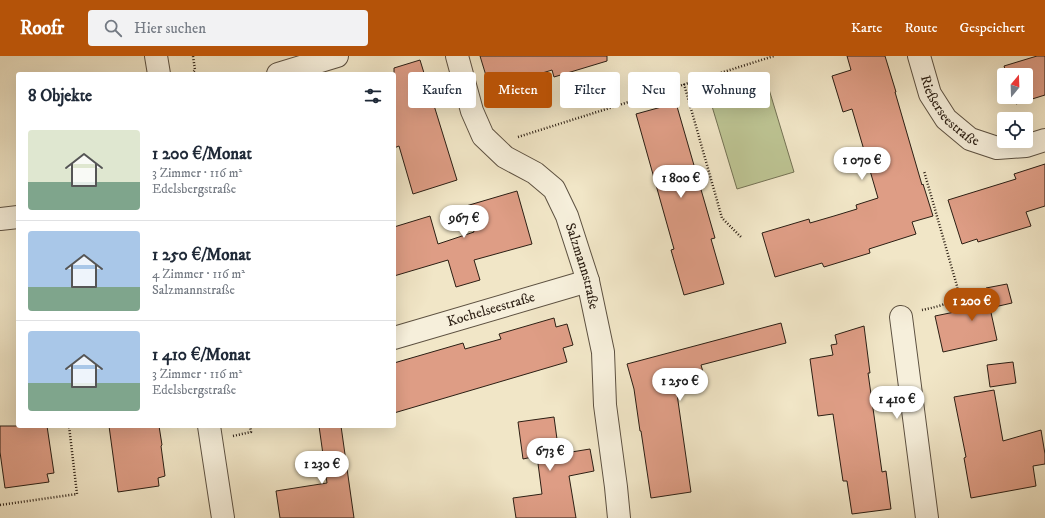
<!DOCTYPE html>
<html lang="de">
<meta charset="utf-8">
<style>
:root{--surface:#fff;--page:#f2f2f3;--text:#1f2937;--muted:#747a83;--line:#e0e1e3;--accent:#b45309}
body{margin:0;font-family:"IM FELL DW Pica",serif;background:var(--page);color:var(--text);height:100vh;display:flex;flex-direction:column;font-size:15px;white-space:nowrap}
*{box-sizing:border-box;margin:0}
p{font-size:13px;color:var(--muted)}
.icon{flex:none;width:22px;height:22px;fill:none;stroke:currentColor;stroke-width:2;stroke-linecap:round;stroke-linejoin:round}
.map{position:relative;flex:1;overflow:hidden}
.details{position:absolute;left:16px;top:16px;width:380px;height:356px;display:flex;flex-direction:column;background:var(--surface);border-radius:4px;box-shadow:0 4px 16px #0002}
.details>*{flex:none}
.hud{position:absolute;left:408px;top:16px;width:380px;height:36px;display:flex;gap:8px}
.needle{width:26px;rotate:19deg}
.fabs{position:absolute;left:997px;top:12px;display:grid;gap:8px}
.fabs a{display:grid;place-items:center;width:36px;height:36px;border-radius:4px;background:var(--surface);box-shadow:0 4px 16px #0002;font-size:20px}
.price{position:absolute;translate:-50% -34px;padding:0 9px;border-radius:14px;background:#fff;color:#222;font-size:13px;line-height:26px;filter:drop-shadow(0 1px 2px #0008)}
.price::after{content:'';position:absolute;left:50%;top:24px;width:12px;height:9px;margin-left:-6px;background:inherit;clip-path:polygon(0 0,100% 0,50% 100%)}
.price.active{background:var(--accent);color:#fff}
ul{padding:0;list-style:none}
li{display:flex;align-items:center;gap:12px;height:100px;padding:0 12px}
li+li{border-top:1px solid var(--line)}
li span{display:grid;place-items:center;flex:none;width:112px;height:80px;border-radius:4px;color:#555}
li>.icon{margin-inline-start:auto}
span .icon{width:48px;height:48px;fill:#fffc;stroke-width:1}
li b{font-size:17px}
h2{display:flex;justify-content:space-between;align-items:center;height:48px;padding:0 12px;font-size:17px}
.tag{padding:0 14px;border-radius:4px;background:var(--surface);box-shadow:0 4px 16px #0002;font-size:14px;line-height:36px}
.tag.active{background:var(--accent);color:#fff}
header{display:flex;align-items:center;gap:24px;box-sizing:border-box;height:56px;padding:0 20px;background:var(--accent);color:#fff}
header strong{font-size:19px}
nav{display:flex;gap:22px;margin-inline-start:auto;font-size:14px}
.search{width:280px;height:36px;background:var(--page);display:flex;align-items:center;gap:10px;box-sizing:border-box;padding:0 14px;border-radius:4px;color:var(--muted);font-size:15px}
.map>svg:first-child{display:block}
.green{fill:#bdc493;stroke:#747254}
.building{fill:#de9d85;stroke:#2c1f14}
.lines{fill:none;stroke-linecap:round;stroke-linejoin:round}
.minor-casing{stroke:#5d5141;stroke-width:24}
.path{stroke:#2c1f14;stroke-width:2.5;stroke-dasharray:1 2;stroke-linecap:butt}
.minor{stroke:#f6efdb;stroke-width:22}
.labels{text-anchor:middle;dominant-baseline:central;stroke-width:3;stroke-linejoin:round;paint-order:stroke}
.street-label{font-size:14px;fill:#2c1f14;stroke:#f6efdb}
</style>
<header>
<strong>Roofr</strong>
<div class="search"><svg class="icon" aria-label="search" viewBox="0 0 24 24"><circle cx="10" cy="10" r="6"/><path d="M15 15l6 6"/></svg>Hier suchen</div>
<nav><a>Karte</a><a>Route</a><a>Gespeichert</a></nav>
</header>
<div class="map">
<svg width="1045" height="462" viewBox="0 0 1045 462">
<rect width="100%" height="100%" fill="#f1e6c7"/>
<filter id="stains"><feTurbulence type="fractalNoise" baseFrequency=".005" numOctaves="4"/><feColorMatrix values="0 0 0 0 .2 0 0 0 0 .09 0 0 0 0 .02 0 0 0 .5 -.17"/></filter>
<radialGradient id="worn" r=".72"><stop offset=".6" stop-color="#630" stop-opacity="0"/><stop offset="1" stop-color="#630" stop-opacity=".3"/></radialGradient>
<!-- green -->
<polygon class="green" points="768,30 794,116 737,133 711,47"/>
<!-- building -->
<g class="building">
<polygon points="480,0 607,0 607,5 554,21 552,14 510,27 510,30 491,36"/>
<polygon points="847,0 885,0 896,36 895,36 922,129 923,128 933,160 912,166 916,178 869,193 870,197 824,211 822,207 775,221 762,177 809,163 810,167 834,160 857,153 856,149 878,142 852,53 843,56 832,20 851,14"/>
<polygon points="1037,0 1045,0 1045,39 1016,48 1014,41 1026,41 1026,19 1007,19 1004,10"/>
<polygon points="420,4 457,124 413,138 399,90 394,92 394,12"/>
<polygon points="676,47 715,182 711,183 724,228 684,239 671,194 674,193 636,58"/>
<polygon points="1045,108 1045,150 1026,156 1031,170 978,186 977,183 962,188 948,144 1016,123 1014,118"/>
<polygon points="517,135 532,188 474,204 480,224 456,231 448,204 394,220 394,171 430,160 438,188 474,176 466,150"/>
<polygon points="1007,228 1012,247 990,252 997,284 943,296 935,260 989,249 986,232"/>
<polygon points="554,262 556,271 567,268 573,289 563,292 567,306 394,357 394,307 463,287 465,293 501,283 499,278"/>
<polygon points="781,267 786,287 701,309 705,323 676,331 691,436 651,442 641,375 640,375 634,333 627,308"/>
<polygon points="864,270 870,317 868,317 882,416 886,415 891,453 852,458 847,425 843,425 833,358 818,360 810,303 833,299 831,289 837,288 835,279"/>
<polygon points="1013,306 1016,327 990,331 987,309"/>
<polygon points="994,334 1003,385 1041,374 1045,398 1045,408 1033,410 1036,430 971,442 964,402 966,401 954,341"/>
<polygon points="554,361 559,398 590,393 594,415 569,420 576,462 516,462 513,442 542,438 537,400 523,403 518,366"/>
<polygon points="0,370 47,370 54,417 47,418 49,426 5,432 0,396"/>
<polygon points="109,370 159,370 162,389 161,390 165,420 158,422 159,430 118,436"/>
<polygon points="319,370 341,370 354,462 280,462 276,435 327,427"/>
</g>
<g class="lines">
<!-- minor casing -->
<g class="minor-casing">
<g id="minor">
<polyline points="156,0 159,18"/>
<path id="s1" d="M 457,0 L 472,55 L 483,80 L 505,101 L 535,117 L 554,133 L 567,160 L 588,225 L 603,296 L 605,349 L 616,431 L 619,462"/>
<path id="s2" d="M 919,0 L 930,38 L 946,63 L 970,83 L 997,92 L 1026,90 L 1045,84"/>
<polyline points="278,18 337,0"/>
<polyline points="0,163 18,161"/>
<polyline points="901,261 927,462"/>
<path id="s3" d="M 394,282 L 588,225"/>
<polyline points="209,370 223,462"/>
</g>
</g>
<!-- path -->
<g class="path">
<polyline points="192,18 195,14 193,0"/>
<polyline points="684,28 722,162 742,182"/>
<polyline points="518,81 774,0"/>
<path d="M 922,254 C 931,252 955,248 957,237 C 958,235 957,232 957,230 L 924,115"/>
<polyline points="233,380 251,376 250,370"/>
<polyline points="0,449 77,438 69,370"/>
</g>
<!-- minor -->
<use href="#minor" class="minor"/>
</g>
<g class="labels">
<!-- street labels -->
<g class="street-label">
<text stroke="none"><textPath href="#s2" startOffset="65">Rießerseestraße</textPath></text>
<text stroke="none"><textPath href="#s1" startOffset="256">Salzmannstraße</textPath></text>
<text stroke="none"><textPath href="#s3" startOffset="101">Kochelseestraße</textPath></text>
</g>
</g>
<rect width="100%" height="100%" filter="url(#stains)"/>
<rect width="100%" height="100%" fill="url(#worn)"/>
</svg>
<div class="fabs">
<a><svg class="needle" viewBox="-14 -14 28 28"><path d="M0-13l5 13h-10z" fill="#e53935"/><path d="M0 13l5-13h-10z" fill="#747a83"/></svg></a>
<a><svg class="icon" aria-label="locate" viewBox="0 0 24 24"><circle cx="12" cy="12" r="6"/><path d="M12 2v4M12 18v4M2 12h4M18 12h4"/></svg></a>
</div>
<b class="price" style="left:862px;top:125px">1 070 €</b>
<b class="price" style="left:681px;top:143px">1 800 €</b>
<b class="price" style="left:464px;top:183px">967 €</b>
<b class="price active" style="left:972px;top:266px">1 200 €</b>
<b class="price" style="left:680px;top:346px">1 250 €</b>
<b class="price" style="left:897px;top:364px">1 410 €</b>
<b class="price" style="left:550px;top:416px">673 €</b>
<b class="price" style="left:322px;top:429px">1 230 €</b>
<div class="hud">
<a class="tag">Kaufen</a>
<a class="tag active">Mieten</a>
<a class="tag">Filter</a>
<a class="tag">Neu</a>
<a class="tag">Wohnung</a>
</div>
<section class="details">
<h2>8 Objekte<svg class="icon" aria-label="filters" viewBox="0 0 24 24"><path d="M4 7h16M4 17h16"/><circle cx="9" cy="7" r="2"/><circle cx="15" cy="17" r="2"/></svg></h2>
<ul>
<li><span style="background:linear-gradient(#dfe7d0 65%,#7fa58c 0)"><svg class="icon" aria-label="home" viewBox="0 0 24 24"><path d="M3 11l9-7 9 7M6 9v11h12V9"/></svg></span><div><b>1 200 €/Monat</b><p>3 Zimmer · 116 m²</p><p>Edelsbergstraße</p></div></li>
<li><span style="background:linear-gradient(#a9c7e8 70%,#7fa58c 0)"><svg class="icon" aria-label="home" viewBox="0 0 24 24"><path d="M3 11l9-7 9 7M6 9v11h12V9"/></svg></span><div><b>1 250 €/Monat</b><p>4 Zimmer · 116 m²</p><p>Salzmannstraße</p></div></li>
<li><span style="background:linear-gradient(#a9c7e8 65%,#7fa58c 0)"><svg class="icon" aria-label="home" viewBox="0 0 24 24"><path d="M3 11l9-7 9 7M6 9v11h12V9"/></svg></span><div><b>1 410 €/Monat</b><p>3 Zimmer · 116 m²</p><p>Edelsbergstraße</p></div></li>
</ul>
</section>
</div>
